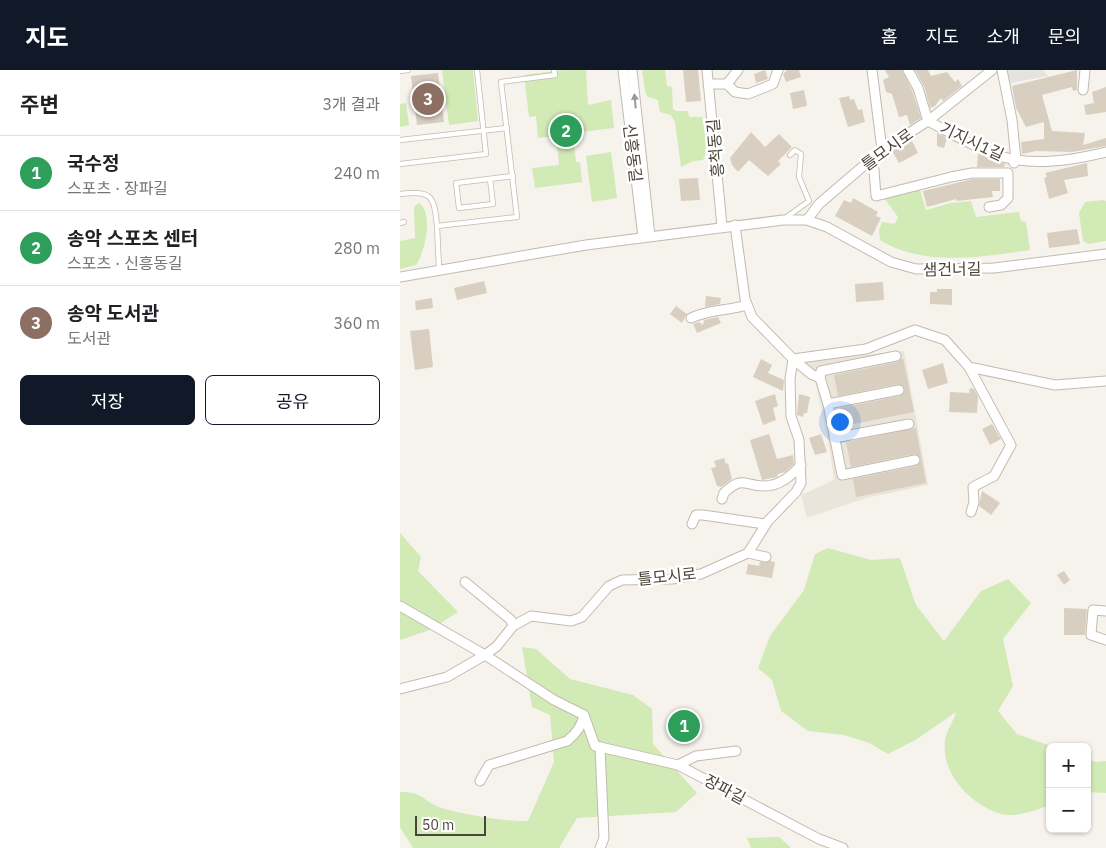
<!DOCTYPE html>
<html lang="ko">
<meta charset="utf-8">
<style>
body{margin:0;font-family:"IBM Plex Sans","Noto Sans KR",sans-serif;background:#f6f6f6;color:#202124}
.controls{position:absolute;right:15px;bottom:15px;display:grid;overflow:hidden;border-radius:8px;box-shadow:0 1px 4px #0004}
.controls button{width:45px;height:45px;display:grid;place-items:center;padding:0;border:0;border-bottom:1px solid #e0e0e0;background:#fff;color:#202124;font:25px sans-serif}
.scale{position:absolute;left:15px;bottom:12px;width:71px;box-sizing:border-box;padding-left:5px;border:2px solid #4b4439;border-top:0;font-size:14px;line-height:18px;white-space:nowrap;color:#4b4439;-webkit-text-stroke:4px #fff;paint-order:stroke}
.you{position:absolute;left:439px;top:351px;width:18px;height:18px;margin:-12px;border:4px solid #fff;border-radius:50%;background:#1a73e8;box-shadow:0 0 0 8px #1a73e833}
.badge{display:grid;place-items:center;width:32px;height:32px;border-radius:50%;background:#111827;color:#fff;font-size:16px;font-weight:700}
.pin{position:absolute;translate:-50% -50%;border:2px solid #fff;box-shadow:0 1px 5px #0006}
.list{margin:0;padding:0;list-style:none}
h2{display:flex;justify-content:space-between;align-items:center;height:65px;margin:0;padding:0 20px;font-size:21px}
h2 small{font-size:16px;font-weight:400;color:#757577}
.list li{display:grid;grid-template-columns:32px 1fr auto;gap:15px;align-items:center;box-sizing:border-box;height:75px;padding:0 20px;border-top:1px solid #e0e0e0}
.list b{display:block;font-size:19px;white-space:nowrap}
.list p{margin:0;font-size:16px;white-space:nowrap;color:#757577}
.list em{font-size:16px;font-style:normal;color:#757577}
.actions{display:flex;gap:10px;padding:15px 20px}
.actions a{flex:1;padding:11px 0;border:1px solid #111827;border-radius:8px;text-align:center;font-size:18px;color:#111827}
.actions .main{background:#111827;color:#fff}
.map{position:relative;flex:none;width:706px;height:778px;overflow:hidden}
header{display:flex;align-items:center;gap:30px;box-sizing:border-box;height:70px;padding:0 25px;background:#111827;color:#fff}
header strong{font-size:24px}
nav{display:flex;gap:28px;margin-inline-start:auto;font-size:18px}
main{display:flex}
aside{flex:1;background:#fff}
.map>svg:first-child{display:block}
</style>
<header>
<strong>지도</strong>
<nav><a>홈</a><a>지도</a><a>소개</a><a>문의</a></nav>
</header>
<main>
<aside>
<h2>주변<small>3개 결과</small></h2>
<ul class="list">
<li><span class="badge" style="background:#2e9e5b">1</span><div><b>국수정</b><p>스포츠 · 장파길</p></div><em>240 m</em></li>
<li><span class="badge" style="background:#2e9e5b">2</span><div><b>송악 스포츠 센터</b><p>스포츠 · 신흥동길</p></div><em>280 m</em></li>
<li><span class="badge" style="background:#8d6e63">3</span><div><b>송악 도서관</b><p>도서관</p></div><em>360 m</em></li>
</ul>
<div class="actions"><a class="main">저장</a><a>공유</a></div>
</aside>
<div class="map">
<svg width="706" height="778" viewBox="0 0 706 778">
<rect width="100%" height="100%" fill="#f6f3ec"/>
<!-- residential -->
<polygon fill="#eae5da" points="504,281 528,415 466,428 407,448 401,425 434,410 430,381 413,300 402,291"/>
<!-- green -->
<g fill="#d2eab5">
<polygon points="42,0 73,0 78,51 49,55"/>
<polygon points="163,0 186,0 188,35 211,30 214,58 173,63 176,92 180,92 182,112 135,118 132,98 159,95 156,66 138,68 136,46 129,47 124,5"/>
<path d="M242 0H265L267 16 272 17 273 39 276 41H288L289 47H302C304 58 309 80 303 90L293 91 281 97 275 52 271 45 260 42 258 30 248 27 245 22Z"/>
<polygon points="6,33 9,55 0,57 0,34"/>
<polygon points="211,82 217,128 192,132 186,86"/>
<path d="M519 117 526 140 551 133 571 131 576 147 619 142 621 151 626 152 630 180C582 187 523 197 480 170L479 160 482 152 495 154 498 147 484 128Z"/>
<polygon points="703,130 706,131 706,171 688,174 683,171 679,143 685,132"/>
<path d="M19 133C34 143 25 182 16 195L0 199V171L15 168 14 137Z"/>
<polygon points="0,463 21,487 18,501 58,542 30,560 0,570"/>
<path d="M428 478 471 490 500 488 516 535 544 571 581 521 608 509 631 533 603 569 613 616 598 641 617 664 654 677H650V735C636 740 616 748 601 744 571 735 541 704 545 671 546 661 554 651 556 642L517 669 488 684 469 673 444 665 408 661 381 641 372 610 358 598 370 566 404 520 415 484Z"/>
<path d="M122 577 136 579 170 609 233 625 252 639 253 674 297 723 276 742 177 748 159 778H13L0 757V722C24 722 20 729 39 737 59 744 107 752 128 751L154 692 150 645 132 637Z"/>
<polygon points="687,689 696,692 706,691 706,723 687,722"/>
<polygon points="379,767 391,778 351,778 347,768"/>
</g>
<!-- parking -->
<polygon fill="#e5e3e0" points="604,0 643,0 648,6 611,13"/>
<!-- building -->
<g fill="#d8cfc1">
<polygon points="283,0 298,0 301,31 286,32"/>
<polygon points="365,0 368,9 356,13 354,4"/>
<polygon points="387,0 399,0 401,7 386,12 383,4"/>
<polygon points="485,0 502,0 512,20 521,48 510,55 507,45 499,47 492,24 486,22 483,10 489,7"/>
<polygon points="515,0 528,0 531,6 547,2 555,12 558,9 562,16 543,31 541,28 535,36 530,38 524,16"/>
<polygon points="677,0 677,20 673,21 672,17 642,25 652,61 685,63 683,75 706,68 706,76 672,82 636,81 622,84 621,72 644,69 644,52 626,57 616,38 612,16"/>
<polygon points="38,3 44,52 17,55 11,6"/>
<polygon points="706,17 706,42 686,45 684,35 694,33 692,22"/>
<polygon points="404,20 407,36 393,39 390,23"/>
<polygon points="449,26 450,30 454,29 458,40 462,39 465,52 448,57 439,28"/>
<polygon points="351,62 365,77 379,64 392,77 378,91 381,94 368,106 349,90 338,102 332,95 330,88"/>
<polygon points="537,63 547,68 544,78 537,76"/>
<polygon points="511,69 518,83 499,93 492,81"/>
<polygon points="578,84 605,94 604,97 577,97"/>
<polygon points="687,93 688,106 664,110 668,123 649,129 644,108 647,107 645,103"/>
<polygon points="298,108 300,130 281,131 279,109"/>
<polygon points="573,109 600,109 600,121 592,121 593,127 557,131 556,129 527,137 523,121"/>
<polygon points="453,128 478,142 476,146 481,148 472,166 435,146 444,130 451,133"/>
<polygon points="677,159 680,174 649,178 647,163"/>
<polygon points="84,211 87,223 57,230 54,218"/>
<polygon points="483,212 484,230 456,232 455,214"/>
<polygon points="537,219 552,219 552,235 530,234 530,222 537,222"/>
<polygon points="306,226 321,228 320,234 305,237"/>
<polygon points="32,228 33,238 16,240 15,231"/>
<polygon points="276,236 287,244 282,253 270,244"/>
<polygon points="318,247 321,253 297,263 293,254 299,252 303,255 304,250"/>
<polygon points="29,259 33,297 15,300 10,261"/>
<polygon points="503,288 514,342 444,356 440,338 500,326 505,319 503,316 498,314 438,326 434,305 497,292"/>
<polygon points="361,289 372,295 368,303 384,310 383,321 353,307"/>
<polygon points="543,293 548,313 528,319 522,300"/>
<polygon points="570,318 574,319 578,326 577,343 549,342 550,322 569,323"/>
<polygon points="375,324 378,336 373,338 376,350 363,355 355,331"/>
<polygon points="399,324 410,327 407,343 404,343 403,347 397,345"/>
<polygon points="592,354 601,369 590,375 582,359"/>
<polygon points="516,358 526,413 456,427 453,409 516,396 521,389 519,386 514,384 451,397 446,372"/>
<polygon points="369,364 377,389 393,385 394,394 385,402 378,404 377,407 362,410 350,370"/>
<polygon points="421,364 427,382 415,385 409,368"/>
<polygon points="324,388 326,394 328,393 332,409 321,417 317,416 311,398 316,397 314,391"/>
<polygon points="582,421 600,433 591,445 579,436"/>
<polygon points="370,491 375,492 372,508 346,504 348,494 359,496 360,492"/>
<polygon points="664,501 670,510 664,515 657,505"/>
<polygon points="664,538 687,539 685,565 664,565"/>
</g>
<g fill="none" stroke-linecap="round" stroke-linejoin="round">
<defs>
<g id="lane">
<polyline points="0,1 8,0"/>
<polyline points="0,70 107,58"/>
<polyline points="0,94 86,84 77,0"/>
<polyline points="90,109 93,134 59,138 56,113 113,106"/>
<path d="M0 124C31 121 34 124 37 156"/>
<polyline points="384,149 409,131 399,107 401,84 395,80 390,85"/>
<polyline points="0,153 4,152"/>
<polyline points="39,199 37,156 117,147 101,12 155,5 154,0"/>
</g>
<g id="street">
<polyline points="223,0 243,167"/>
<polyline points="232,0 250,166"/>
<polyline points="307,0 322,156"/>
<polyline points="472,0 482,80"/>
<path d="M508 0 518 18 528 51C549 62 571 75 593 84 630 97 669 91 706 82"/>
<polyline points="602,0 612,50 616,90 614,93"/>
<polyline points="309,14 327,14 335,22 348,24 373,14 378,0"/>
<polyline points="327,14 338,0"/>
<polyline points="683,20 685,0"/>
<polyline points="473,88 476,126 551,107 572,103 608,103 608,128 601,135 589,137"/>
<polyline points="407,150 419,134 482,80 528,51 592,0"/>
<polyline points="335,155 345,229 352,247 393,289 411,304 420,308 421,301 496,286"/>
<polyline points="0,207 186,175 383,150 407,150 427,157 491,192 516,199 594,198 706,184"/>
<path d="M291 248C309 239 328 241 347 235"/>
<polyline points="569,297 611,375 594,406 573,417 574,432 571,442"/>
<polyline points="420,308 428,334 442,405 515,390"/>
<polyline points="428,334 499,320"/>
<polyline points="434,368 509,354"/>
<path d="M322 429 324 423C343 405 344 416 364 416 380 416 391 406 401 395"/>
<polyline points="292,454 296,445 303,445 365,454"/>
<polyline points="348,483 366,487"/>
<polyline points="65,512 111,550 113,556"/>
<polyline points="0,536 85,585 154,630 184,645 195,676 200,677 204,768 200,778"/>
<polyline points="706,541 693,540 691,565 706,570"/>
<polyline points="0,619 47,607 85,585 97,576 113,556 131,546 171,551 182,547 209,516 222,510 272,509 301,504 348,483 368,451 396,422 401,413 399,370 391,346 390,309 393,289 466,279 515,260 545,270 569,297 655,315 706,311"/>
<polyline points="200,677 278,695 419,769 443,778"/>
<polyline points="278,695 296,686 336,681"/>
<path d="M80 711 89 695 167 671C176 664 182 656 184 645"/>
</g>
</defs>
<!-- lane casing -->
<use href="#lane" stroke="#c2bbae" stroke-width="6"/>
<!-- street casing -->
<use href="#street" stroke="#c2bbae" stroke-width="11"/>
<!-- lane -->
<use href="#lane" stroke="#fff" stroke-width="4.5"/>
<!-- street -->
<use href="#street" stroke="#fff" stroke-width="9"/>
</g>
<!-- one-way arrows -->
<defs><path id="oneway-solid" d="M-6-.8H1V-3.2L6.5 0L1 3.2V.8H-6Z" transform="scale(1.25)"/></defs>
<use fill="#9c9892" href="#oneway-solid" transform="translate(235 31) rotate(-96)"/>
<g text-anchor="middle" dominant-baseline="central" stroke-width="5" stroke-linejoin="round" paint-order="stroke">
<!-- street labels -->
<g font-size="16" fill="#4b4439" stroke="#fff">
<text transform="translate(572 71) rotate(25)">기지시1길</text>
<text transform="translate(315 78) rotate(-95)">흥척동길</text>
<text transform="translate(487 79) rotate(-36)">틀모시로</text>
<text transform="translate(233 83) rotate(83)">신흥동길</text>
<text transform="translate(552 199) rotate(-1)">샘건너길</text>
<text transform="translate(267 506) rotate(-6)">틀모시로</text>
<text transform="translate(325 719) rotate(28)">장파길</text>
</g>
</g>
</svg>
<div class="controls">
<button>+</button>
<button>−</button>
</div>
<div class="scale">50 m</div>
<div class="you"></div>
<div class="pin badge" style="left:284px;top:656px;background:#2e9e5b">1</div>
<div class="pin badge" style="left:166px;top:61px;background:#2e9e5b">2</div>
<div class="pin badge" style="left:28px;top:29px;background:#8d6e63">3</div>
</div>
</main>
